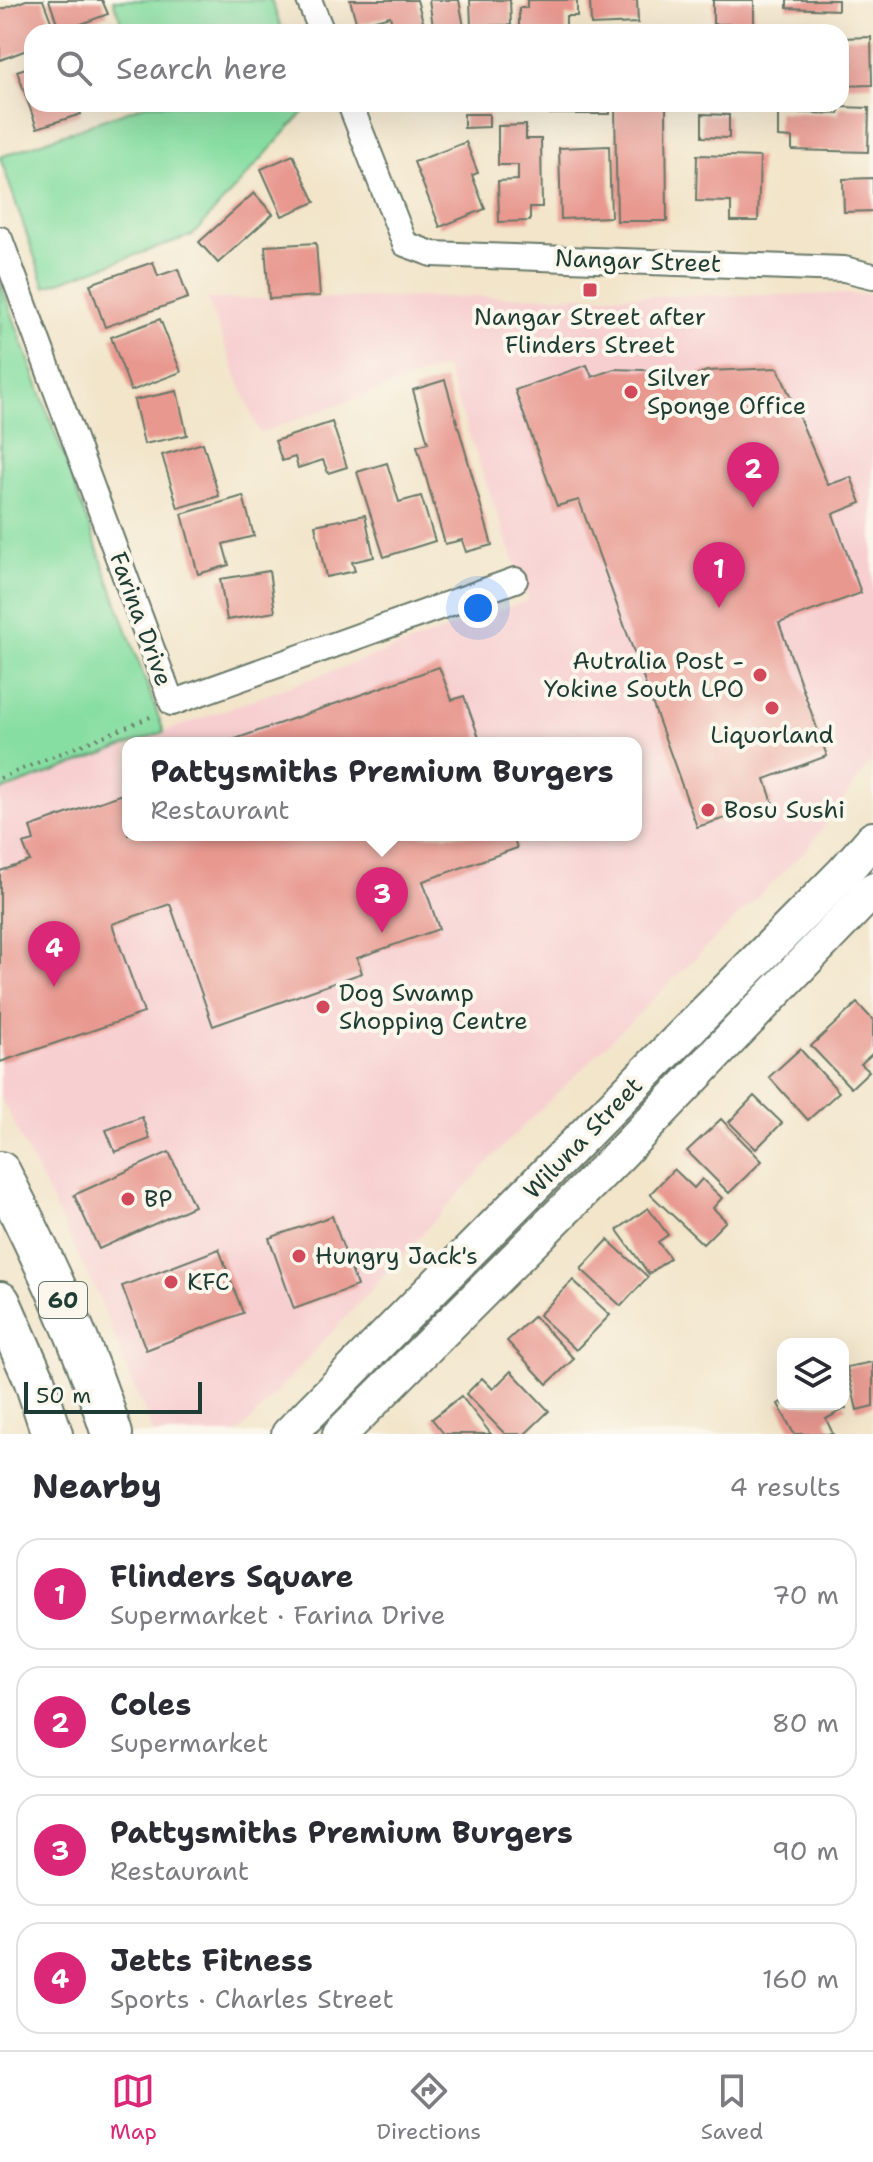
<!DOCTYPE html>
<meta charset="utf-8">
<style>
body{margin:0;font-family:"Shantell Sans",sans-serif;background:#f7f7f7;color:#2b2b33}
.controls{position:absolute;right:24px;bottom:24px;display:grid;overflow:hidden;border-radius:16px;box-shadow:0 8px 32px #0002}
.controls button{width:72px;height:72px;display:grid;place-items:center;padding:0;border:0;border-bottom:2px solid #e1e1e2;background:#fff;color:#2b2b33;font:40px sans-serif}
.scale{position:absolute;left:24px;bottom:20px;width:178px;box-sizing:border-box;padding-left:8px;border:4px solid #1f3d34;border-top:0;font-size:22px;line-height:28px;white-space:nowrap;color:#1f3d34;-webkit-text-stroke:6px #fbf7ec;paint-order:stroke}
.you{position:absolute;left:478px;top:608px;width:28px;height:28px;margin:-20px;border:6px solid #fff;border-radius:50%;background:#1a73e8;box-shadow:0 0 0 12px #1a73e833}
.badge{display:grid;place-items:center;width:52px;height:52px;border-radius:50%;background:#db2777;color:#fff;font-size:26px;font-weight:700}
.pin{position:absolute;translate:-50% -66px;filter:drop-shadow(0 2px 4px #0008)}
.pin::after{content:'';position:absolute;top:42px;width:28px;height:24px;background:inherit;clip-path:polygon(0 0,100% 0,50% 100%)}
.popup{position:absolute;left:122px;top:737px;width:520px;height:104px;box-sizing:border-box;display:grid;place-content:center;border-radius:16px;background:#fff;filter:drop-shadow(0 2px 6px #0005);font-size:26px;white-space:nowrap;color:#7c7c81}
.popup b{font-size:30px;color:#2b2b33}
.popup::after{content:'';position:absolute;left:50%;top:100%;margin-left:-16px;border:16px solid transparent;border-top-color:#fff}
.list{margin:0;padding:0;list-style:none}
h2{display:flex;justify-content:space-between;align-items:center;height:104px;margin:0;padding:0 32px;font-size:34px}
h2 small{font-size:26px;font-weight:400;color:#7c7c81}
.list li{display:grid;grid-template-columns:52px 1fr auto;gap:24px;align-items:center;box-sizing:border-box;height:112px;margin:0 16px 16px;padding:0 16px;border:2px solid #e1e1e2;border-radius:24px}
.list b{display:block;font-size:30px;white-space:nowrap}
.list p{margin:0;font-size:26px;white-space:nowrap;color:#7c7c81}
.list em{font-size:26px;font-style:normal;color:#7c7c81}
.icon{flex:none;width:44px;height:44px;fill:none;stroke:currentColor;stroke-width:2;stroke-linecap:round;stroke-linejoin:round}
.map{position:relative;flex:none;width:873px;height:1434px;overflow:hidden}
.search{position:absolute;background:#fff;box-shadow:0 8px 32px #0002;left:24px;right:24px;top:24px;height:88px;display:flex;align-items:center;gap:20px;box-sizing:border-box;padding:0 28px;border-radius:24px;color:#7c7c81;font-size:30px}
.sheet{height:616px;background:#fff}
nav{display:flex;justify-content:space-around;align-items:center;box-sizing:border-box;height:112px;border-top:2px solid #e1e1e2;background:#fff;font-size:22px;color:#7c7c81}
nav a{display:grid;justify-items:center;gap:4px}
nav .on{color:#db2777}
.map>svg:first-child{display:block}
</style>
<div class="map">
<svg width="873" height="1434" viewBox="0 0 873 1434">
<rect width="100%" height="100%" fill="#fbf7ec"/>
<filter id="ink" filterUnits="userSpaceOnUse"><feTurbulence type="fractalNoise" baseFrequency=".0125" numOctaves="2"/><feDisplacementMap in="SourceGraphic" scale="16" xChannelSelector="R" yChannelSelector="G"/><feConvolveMatrix kernelMatrix="1 2 1 2 8 2 1 2 1" color-interpolation-filters="sRGB"/></filter>
<filter id="wash" filterUnits="userSpaceOnUse"><feTurbulence type="fractalNoise" baseFrequency=".006" numOctaves="4" result="noise"/><feDisplacementMap in="SourceGraphic" scale="32" xChannelSelector="R" yChannelSelector="G"/><feGaussianBlur stdDeviation="1.8" result="paint"/><feColorMatrix in="noise" values="0 0 0 0 0 0 0 0 0 0 0 0 0 0 0 0 0 1.4 0 .05"/><feComposite in="paint" operator="in"/></filter>
<g filter="url(#wash)">
<rect width="100%" height="100%" fill="#f2e5ca"/>
<!-- built -->
<polygon fill="#f7cfd0" points="873,294 873,759 808,848 504,1145 238,1434 153,1434 97,1293 0,1096 0,791 128,745 128,835 636,835 636,743 133,743 528,600 445,367 259,433 207,299"/>
<!-- green -->
<g fill="#87dea2" stroke="#538e6b" stroke-width="2">
<polygon points="113,0 271,0 283,32 125,32"/>
<polygon points="147,104 309,106 193,235 45,287 0,157"/>
<polygon points="0,281 164,732 0,791"/>
</g>
<g id="blocks">
<!-- building -->
<g fill="#e8988f">
<polygon points="26,0 43,0 55,32 32,32 32,48 0,60 0,10"/>
<polygon points="49,0 102,0 108,14 60,32"/>
<polygon points="350,0 417,0 426,32 394,32 390,16 357,25"/>
<polygon points="429,0 459,0 465,32 434,32"/>
<polygon points="470,0 510,0 511,25 471,26"/>
<polygon points="527,0 577,0 577,16 566,16 566,32 519,32 519,8 527,8"/>
<polygon points="590,0 637,0 638,23 591,25"/>
<rect x="713" y="0" width="41" height="24"/>
<polygon points="787,0 838,0 838,10 787,8"/>
<polygon points="871,37 872,85 841,86 841,38"/>
<polygon points="32,66 32,104 77,104 81,114 37,128 17,71"/>
<rect x="550" y="104" width="60" height="10"/>
<polygon points="633,104 666,104 667,221 617,221 615,107 633,107"/>
<polygon points="839,107 869,108 868,152 792,150 792,138 778,137 778,112 839,114"/>
<polygon points="464,114 489,114 489,127 464,128"/>
<polygon points="702,114 729,115 729,138 702,137"/>
<polygon points="526,125 526,139 541,139 542,207 530,207 530,221 499,222 498,181 518,180 518,165 498,165 498,126"/>
<polygon points="466,142 478,173 472,175 485,209 440,227 414,162"/>
<polygon points="609,146 611,217 561,219 559,148"/>
<polygon points="293,155 315,202 282,216 261,169"/>
<polygon points="697,155 760,157 758,221 731,221 731,202 696,201"/>
<polygon points="873,178 873,211 844,212 843,179"/>
<polygon points="254,193 273,214 218,263 199,242"/>
<polygon points="316,243 320,296 269,299 265,246"/>
<polygon points="153,262 158,276 178,269 188,298 105,327 90,284"/>
<polygon points="160,319 181,372 131,391 111,337"/>
<polygon points="587,365 592,377 614,369 670,371 676,382 707,371 778,368 828,485 851,477 861,503 833,514 861,593 779,623 827,756 765,779 773,803 697,827 579,500 557,506 515,390"/>
<polygon points="445,380 492,545 466,552 462,540 445,544 417,446 428,443 413,390"/>
<polygon points="177,391 187,435 144,444 134,400"/>
<polygon points="332,422 347,467 328,473 323,460 298,468 295,457 282,461 275,441"/>
<polygon points="203,443 219,496 178,508 162,455"/>
<polygon points="387,463 399,502 421,496 435,541 384,557 357,472"/>
<polygon points="243,496 254,536 223,544 229,565 198,574 182,514"/>
<polygon points="365,515 374,557 352,562 355,571 326,577 315,525"/>
<polygon points="269,571 275,612 227,620 220,579"/>
<polygon points="439,667 452,700 464,696 481,743 224,743"/>
<polygon points="128,792 128,835 513,835 517,848 423,881 439,929 357,958 362,973 213,1026 170,904 112,924 144,1013 0,1062 0,871 30,861 23,844 34,841 30,827"/>
<polygon points="857,1003 873,1020 873,1053 861,1064 869,1071 851,1088 811,1046"/>
<polygon points="800,1049 839,1092 808,1120 769,1077"/>
<polygon points="754,1096 782,1123 756,1149 729,1122"/>
<polygon points="142,1117 150,1139 115,1152 106,1130"/>
<polygon points="721,1119 762,1161 729,1193 687,1151"/>
<polygon points="169,1152 194,1206 99,1249 74,1195"/>
<polygon points="674,1169 694,1188 702,1179 722,1198 713,1208 726,1221 703,1244 650,1194"/>
<polygon points="648,1208 668,1235 658,1242 670,1258 649,1274 617,1230"/>
<polygon points="332,1216 357,1286 294,1309 269,1238"/>
<polygon points="608,1240 648,1277 621,1306 581,1269"/>
<polygon points="219,1249 243,1313 146,1350 122,1286"/>
<polygon points="573,1280 610,1315 576,1350 539,1315"/>
<polygon points="534,1316 574,1359 547,1384 507,1341"/>
<polygon points="873,1362 873,1406 857,1410 847,1367"/>
<polygon points="511,1371 549,1411 525,1434 505,1434 466,1394 482,1378 493,1389"/>
<polygon points="461,1396 491,1434 444,1434 432,1419"/>
<polygon points="783,1401 783,1404 844,1404 846,1408 826,1419 833,1434 794,1434 778,1404"/>
</g>
</g>
</g>
<g filter="url(#ink)">
<use href="#blocks" fill-opacity="0" stroke="#697868" stroke-width="2"/>
<g fill="none" stroke-linecap="round" stroke-linejoin="round">
<defs>
<g id="minor">
<polyline points="309,0 322,32"/>
<polyline points="350,104 405,244 432,254 844,269 873,276"/>
<polyline points="0,239 172,703 515,580"/>
</g>
<g id="secondary">
<polyline points="289,1434 844,872 873,839"/>
<polyline points="340,1434 620,1154 873,890"/>
</g>
<g id="trunk">
<path d="M0 1172C43 1258 83 1342 112 1434"/>
<polyline points="0,1302 34,1379 52,1434"/>
</g>
</defs>
<!-- minor casing -->
<use href="#minor" stroke="#697868" stroke-width="28"/>
<!-- secondary casing -->
<use href="#secondary" stroke="#697868" stroke-width="38"/>
<!-- trunk casing -->
<use href="#trunk" stroke="#697868" stroke-width="44"/>
<!-- path -->
<polyline stroke="#697868" stroke-width="4" stroke-dasharray="2 6" stroke-linecap="butt" points="0,778 153,716"/>
<!-- minor -->
<use href="#minor" stroke="#fff" stroke-width="24"/>
<!-- secondary -->
<use href="#secondary" stroke="#fff" stroke-width="34"/>
<!-- trunk -->
<use href="#trunk" stroke="#fff" stroke-width="40"/>
</g>
</g>
<!-- markers -->
<g fill="#d1495b" stroke="#fbf7ec" stroke-width="3">
<rect x="582" y="282" width="16" height="16" rx="4"/>
<circle cx="631" cy="392" r="8"/>
<circle cx="760" cy="675" r="8"/>
<circle cx="772" cy="708" r="8"/>
<circle cx="708" cy="810" r="8"/>
<circle cx="323" cy="1007" r="8"/>
<circle cx="128" cy="1199" r="8"/>
<circle cx="299" cy="1256" r="8"/>
<circle cx="171" cy="1282" r="8"/>
</g>
<g text-anchor="middle" dominant-baseline="central" stroke-width="8" stroke-linejoin="round" paint-order="stroke">
<!-- shield labels -->
<rect fill="#fbf7ec" stroke="#61756b" stroke-width="2" x="39" y="1282" width="48" height="36" rx="6"/>
<g font-size="22" font-weight="bold" fill="#1f3d34">
<text x="63" y="1300">60</text>
</g>
<!-- street labels -->
<g font-size="24" fill="#1f3d34" stroke="#fbf7ec">
<text transform="translate(638 261) rotate(2)">Nangar Street</text>
<text transform="translate(141 619) rotate(70)">Farina Drive</text>
<text transform="translate(583 1138) rotate(-46)">Wiluna Street</text>
</g>
<!-- poi labels -->
<g font-size="24" fill="#1f3d34" stroke="#fbf7ec" text-anchor="start">
<text x="590" y="317" text-anchor="middle">Nangar Street after<tspan x="590" dy="28">Flinders Street</tspan></text>
<text x="647" y="378">Silver<tspan x="647" dy="28">Sponge Office</tspan></text>
<text x="744" y="661" text-anchor="end">Autralia Post -<tspan x="744" dy="28">Yokine South LPO</tspan></text>
<text x="772" y="735" text-anchor="middle">Liquorland</text>
<text x="724" y="810">Bosu Sushi</text>
<text x="339" y="993">Dog Swamp<tspan x="339" dy="28">Shopping Centre</tspan></text>
<text x="144" y="1199">BP</text>
<text x="315" y="1256">Hungry Jack's</text>
<text x="187" y="1282">KFC</text>
</g>
</g>
</svg>
<div class="controls">
<button><svg class="icon" aria-label="layers" viewBox="0 0 24 24"><path d="M12 4l9 5-9 5-9-5zM3 14l9 5 9-5"/></svg></button>
</div>
<div class="scale">50 m</div>
<div class="you"></div>
<div class="pin badge" style="left:719px;top:608px">1</div>
<div class="pin badge" style="left:753px;top:508px">2</div>
<div class="pin badge" style="left:382px;top:933px">3</div>
<div class="popup"><b>Pattysmiths Premium Burgers</b>Restaurant</div>
<div class="pin badge" style="left:54px;top:987px">4</div>
<div class="search"><svg class="icon" aria-label="search" viewBox="0 0 24 24"><circle cx="10" cy="10" r="6"/><path d="M15 15l6 6"/></svg>Search here</div>
</div>
<section class="sheet">
<h2>Nearby<small>4 results</small></h2>
<ul class="list">
<li><span class="badge">1</span><div><b>Flinders Square</b><p>Supermarket · Farina Drive</p></div><em>70 m</em></li>
<li><span class="badge">2</span><div><b>Coles</b><p>Supermarket</p></div><em>80 m</em></li>
<li><span class="badge">3</span><div><b>Pattysmiths Premium Burgers</b><p>Restaurant</p></div><em>90 m</em></li>
<li><span class="badge">4</span><div><b>Jetts Fitness</b><p>Sports · Charles Street</p></div><em>160 m</em></li>
</ul>
</section>
<nav>
<a class="on"><svg class="icon" aria-label="map" viewBox="0 0 24 24"><path d="M3 6l6-2 6 2 6-2v14l-6 2-6-2-6 2zM9 4v14M15 6v14"/></svg>Map</a>
<a><svg class="icon" aria-label="directions" viewBox="0 0 24 24"><path d="M12 3l9 9-9 9-9-9zM9 14v-3h6M13 9l2 2-2 2"/></svg>Directions</a>
<a><svg class="icon" aria-label="saved" viewBox="0 0 24 24"><path d="M7 4h10v16l-5-4-5 4z"/></svg>Saved</a>
</nav>
